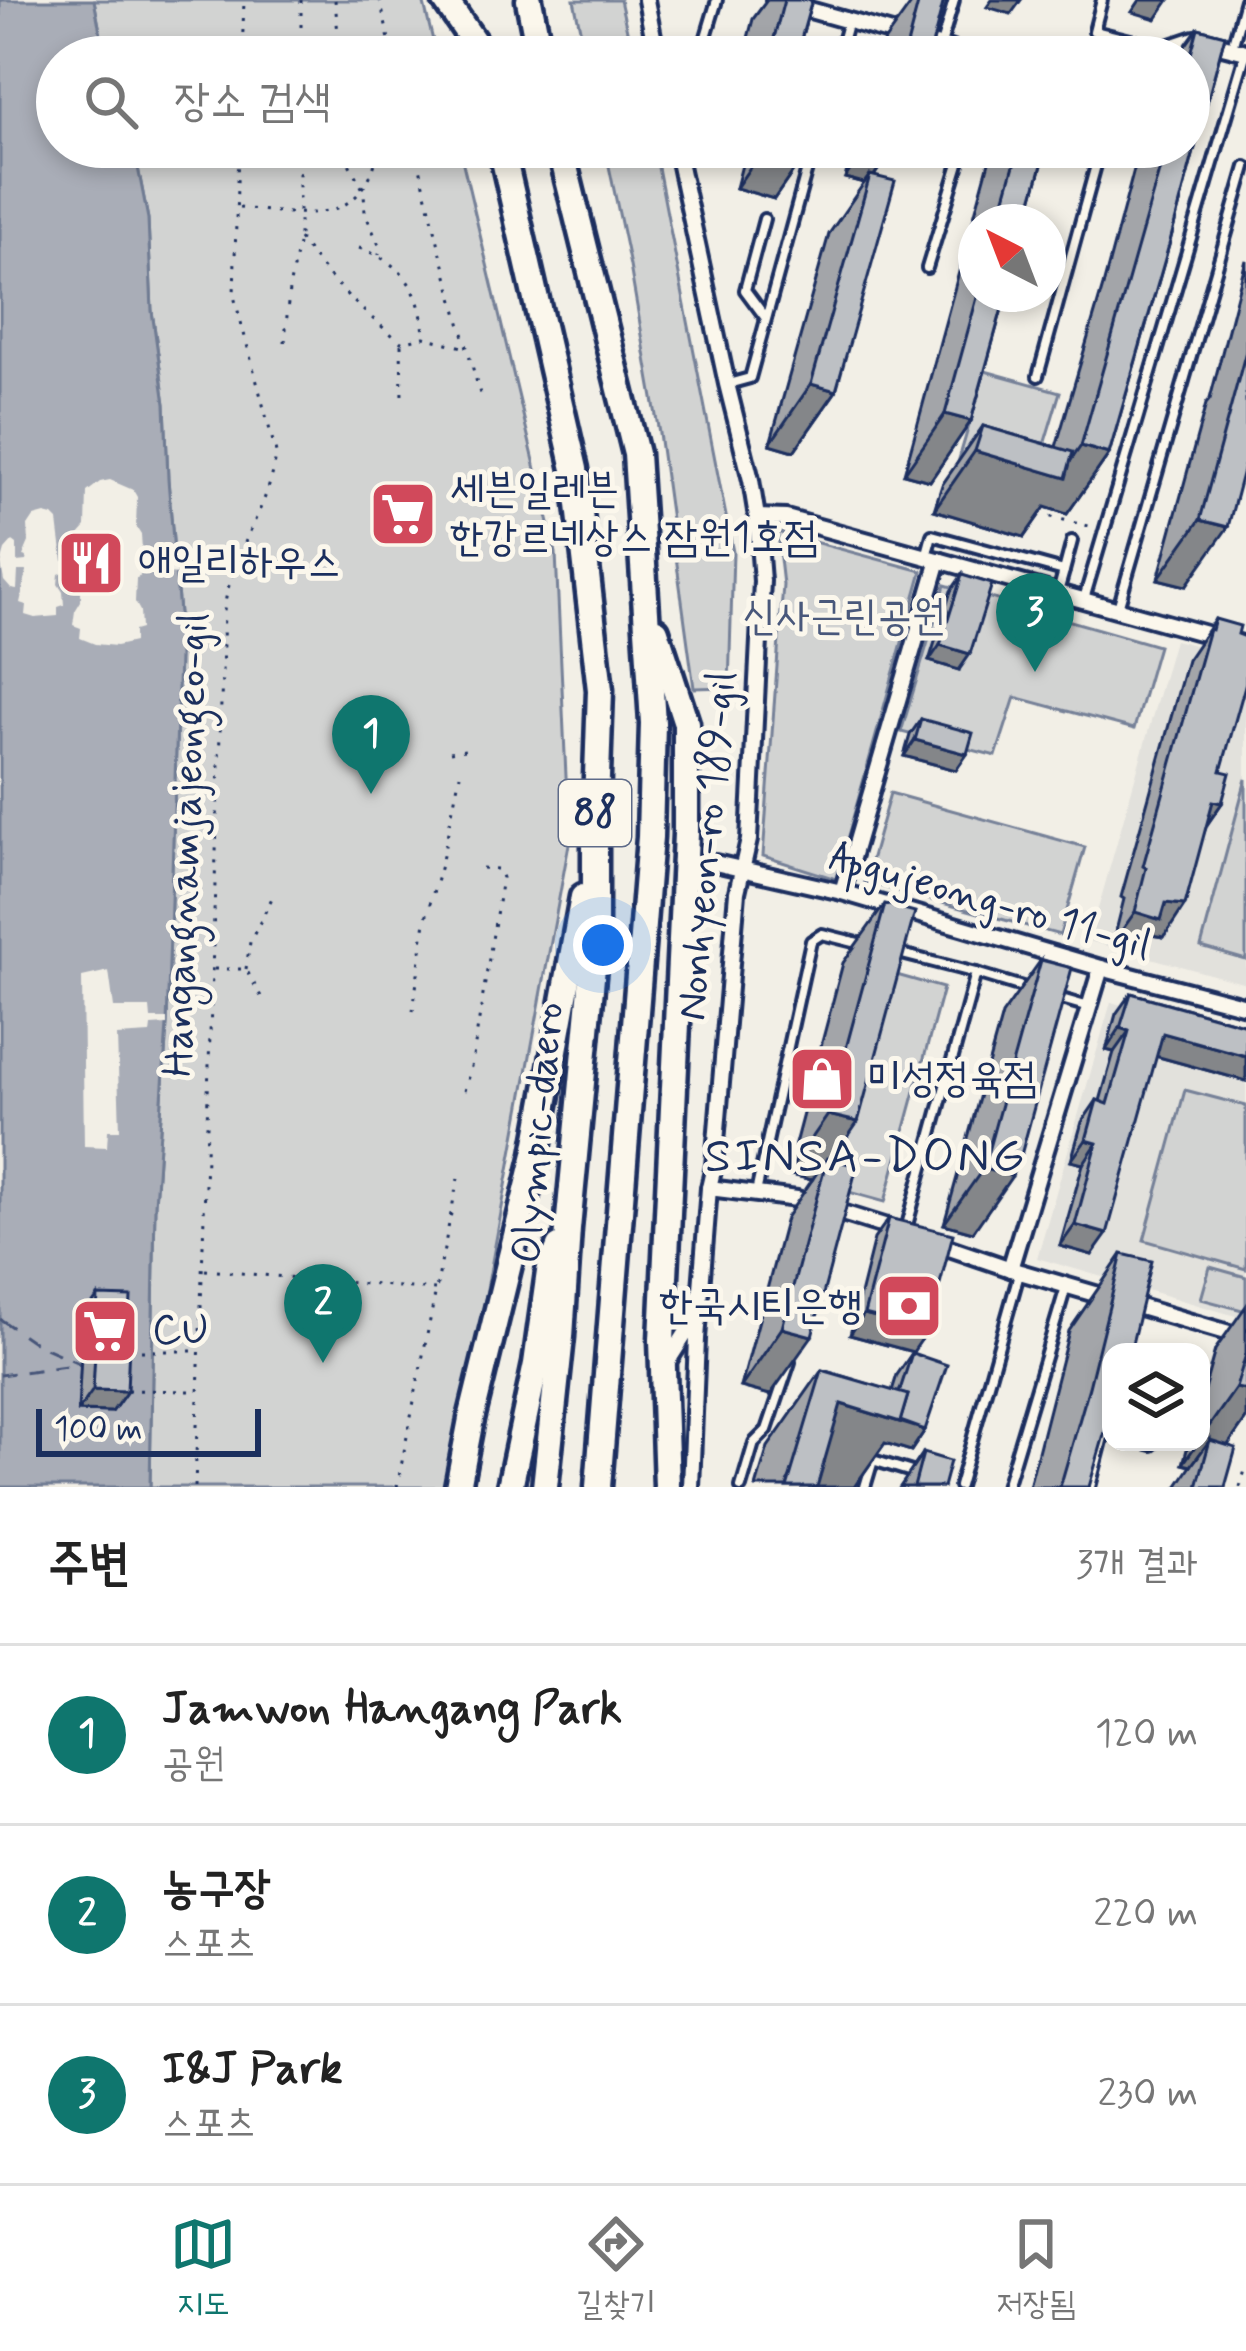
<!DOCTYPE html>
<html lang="ko">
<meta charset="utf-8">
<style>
body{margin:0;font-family:Mynerve,"Poor Story",sans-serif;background:#f6f6f6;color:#222}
.controls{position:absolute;right:36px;bottom:36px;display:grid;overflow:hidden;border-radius:24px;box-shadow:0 6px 18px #0003}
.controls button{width:108px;height:108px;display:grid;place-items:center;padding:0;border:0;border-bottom:3px solid #e0e0e0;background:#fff;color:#222;font:60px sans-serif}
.compass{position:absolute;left:958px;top:204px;width:108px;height:108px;border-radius:50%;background:#fff;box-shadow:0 6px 18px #0003;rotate:318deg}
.scale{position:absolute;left:36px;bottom:30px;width:225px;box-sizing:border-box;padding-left:12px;border:6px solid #1b2f5e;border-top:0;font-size:33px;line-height:42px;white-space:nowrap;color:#1b2f5e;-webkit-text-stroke:9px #fbf7ec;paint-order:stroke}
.you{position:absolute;left:603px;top:945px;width:42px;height:42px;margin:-30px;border:9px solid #fff;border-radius:50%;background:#1a73e8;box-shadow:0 0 0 18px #1a73e833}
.badge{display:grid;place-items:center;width:78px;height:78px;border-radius:50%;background:#0f766e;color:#fff;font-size:39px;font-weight:700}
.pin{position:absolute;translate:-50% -99px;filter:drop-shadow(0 3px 6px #0008)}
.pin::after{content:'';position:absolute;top:63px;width:42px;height:36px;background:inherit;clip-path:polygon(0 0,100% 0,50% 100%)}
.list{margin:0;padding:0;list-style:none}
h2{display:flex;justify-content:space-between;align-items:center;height:156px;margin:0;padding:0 48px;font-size:51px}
h2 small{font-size:39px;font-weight:400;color:#767676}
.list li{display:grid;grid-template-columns:78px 1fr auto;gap:36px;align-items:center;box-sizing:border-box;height:180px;padding:0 48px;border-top:3px solid #e0e0e0}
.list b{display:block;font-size:45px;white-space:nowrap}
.list p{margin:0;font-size:39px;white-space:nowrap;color:#767676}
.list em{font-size:39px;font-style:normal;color:#767676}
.icon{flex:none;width:66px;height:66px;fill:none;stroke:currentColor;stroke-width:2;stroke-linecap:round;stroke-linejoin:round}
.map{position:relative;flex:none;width:1246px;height:1487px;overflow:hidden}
.search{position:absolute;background:#fff;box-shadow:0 6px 18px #0003;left:36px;right:36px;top:36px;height:132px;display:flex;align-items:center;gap:30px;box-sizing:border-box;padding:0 42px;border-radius:66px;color:#767676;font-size:45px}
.sheet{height:696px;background:#fff}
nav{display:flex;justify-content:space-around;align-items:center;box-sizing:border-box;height:168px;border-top:3px solid #e0e0e0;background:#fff;font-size:33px;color:#767676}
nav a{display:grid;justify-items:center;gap:6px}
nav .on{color:#0f766e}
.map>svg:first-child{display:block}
</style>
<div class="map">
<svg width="1246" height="1487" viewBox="0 0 1246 1487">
<rect width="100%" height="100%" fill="#f2efe6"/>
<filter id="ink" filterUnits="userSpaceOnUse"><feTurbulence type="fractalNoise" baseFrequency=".00833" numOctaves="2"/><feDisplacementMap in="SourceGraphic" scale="24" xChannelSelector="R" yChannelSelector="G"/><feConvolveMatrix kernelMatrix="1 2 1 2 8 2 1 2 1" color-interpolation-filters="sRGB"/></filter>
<g filter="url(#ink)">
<!-- built -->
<g fill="#e2e1dc">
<polygon points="1174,640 1246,658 1246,984 1089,941"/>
<polygon points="1111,1002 1246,1041 1246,1319 1037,1258"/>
</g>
<!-- green -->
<g fill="#d2d3d2" stroke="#768198" stroke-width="3">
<polygon points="94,0 423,0 437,57 105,57"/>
<polygon points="574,0 620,0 633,57 586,57"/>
<polygon points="134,147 459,147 556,553 569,844 475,1354 456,1487 150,1487 155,1204 167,1025 180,626 168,479 165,404 152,311 148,219"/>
<polygon points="605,147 654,147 733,552 729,687 694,688 659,433 630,266"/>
<polygon points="985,371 1060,392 1028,498 954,476"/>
<polygon points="777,532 922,571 836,879 763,856 783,585"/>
<polygon points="945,585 1158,646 1134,729 1015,697 996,756 901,732"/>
<polygon points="1246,779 1246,960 1201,947"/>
<polygon points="890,793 1085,847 1060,935 865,882"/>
<polygon points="886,972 943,988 885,1202 827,1186"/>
<polygon points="1185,1090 1246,1106 1246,1269 1144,1240"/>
<polygon points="1210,1267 1246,1277 1246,1311 1201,1299"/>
</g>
<!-- water -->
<polygon fill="#a9adb7" stroke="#707b93" stroke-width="3" points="0,0 94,0 105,57 57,57 57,147 134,147 148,219 152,311 165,404 168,479 180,626 167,1025 155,1204 150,1487 0,1487"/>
<!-- pier -->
<g fill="#f2efe6">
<polygon points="110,480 133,490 137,497 136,527 141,535 142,549 138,551 146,559 169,559 176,556 177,575 145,571 136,579 135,602 140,611 141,629 134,631 134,642 116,646 95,644 80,638 81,628 73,625 75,611 81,601 81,575 66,571 59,574 58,584 63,592 64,605 58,607 58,616 35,618 25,615 26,605 20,603 27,571 18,571 17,590 11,589 4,581 1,564 5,550 13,541 17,544 17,562 26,561 27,557 23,556 29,542 28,526 34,517 45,514 53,516 58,521 63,561 82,560 83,548 77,548 78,536 86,527 87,492 100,482"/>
<polygon points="109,971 114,1008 150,1008 151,1019 167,1019 167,1025 151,1026 150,1034 117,1036 120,1130 108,1130 107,1147 84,1146 82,977"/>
</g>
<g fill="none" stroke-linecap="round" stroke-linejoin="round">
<!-- ferry -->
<polyline stroke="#465579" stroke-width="3" stroke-dasharray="15 12" stroke-linecap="butt" points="0,1319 36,1344 81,1364 0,1375"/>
<defs>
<g id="service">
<polyline points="1102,0 1094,31 1159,47"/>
<polyline points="941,45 954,0"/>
<polyline points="1232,47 1245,0"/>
<polyline points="700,57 717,0"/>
<polyline points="838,57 848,20"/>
<polyline points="764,219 745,290 765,317"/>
<polyline points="927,268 964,147"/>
<polyline points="1038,376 1101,147"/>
<polyline points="728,384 750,378 813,147"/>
<polyline points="926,557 932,535 1064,571 1058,592"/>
<polyline points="1064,571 1072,541"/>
<polyline points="1084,599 1246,52"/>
<polyline points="1118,608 1246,167"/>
<polyline points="898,953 976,973 906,1229"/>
<polyline points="976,973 1032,990"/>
<polyline points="1058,998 1089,1007"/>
<polyline points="756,1193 811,941 822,934 866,945"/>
<polyline points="1141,1442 1152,1445 1153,1442"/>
<polyline points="866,1458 915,1473"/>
<polyline points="959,1486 1019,1274"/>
<polyline points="741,1487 754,1443 767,1430 790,1362"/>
<polyline points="865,1487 873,1460"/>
<polyline points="1006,1487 1066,1287"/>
<polyline points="1090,1487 1104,1433"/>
</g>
<g id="minor">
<polyline points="646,0 657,57"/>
<polyline points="774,0 978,57"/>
<polyline points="1142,57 1195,39 1246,52"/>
<polyline points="676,147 727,384 751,480 757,517 762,581 749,840 737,892 714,1166 709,1188 697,1339 691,1487"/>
<polyline points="757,517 786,518 1246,645"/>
<polyline points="715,863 842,892 1101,968 1246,1006"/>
<polyline points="842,892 939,560"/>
<polyline points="709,1188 797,1199 897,1230"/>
<polyline points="935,1243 1020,1272 1246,1338"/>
<polyline points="1010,1269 1101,968"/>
<polyline points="665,1366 698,1314"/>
</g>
<g id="trunk">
<polyline points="445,0 478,48"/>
<polyline points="529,0 540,57"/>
<polyline points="501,147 575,469 600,690 595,834 595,946 568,1229 561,1337 545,1487"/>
<polyline points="560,147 636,454 653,723 650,837 598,1487"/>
<polyline points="656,631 686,723 686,834 662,1340 667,1487"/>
<polyline points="458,1487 471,1419 536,1154 583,897"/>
<polyline points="510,1487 536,1364 549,1272 559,1247"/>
</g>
</defs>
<!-- service casing -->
<use href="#service" stroke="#1b2f5e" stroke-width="16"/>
<!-- minor casing -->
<use href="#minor" stroke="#1b2f5e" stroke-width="22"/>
<!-- trunk casing -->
<use href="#trunk" stroke="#1b2f5e" stroke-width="33"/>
<!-- path -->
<g stroke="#1b2f5e" stroke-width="3" stroke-dasharray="3 9" stroke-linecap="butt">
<polyline points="301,0 301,57"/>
<polyline points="335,0 340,57"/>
<polyline points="380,0 393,57"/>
<polyline points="242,57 244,0"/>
<polyline points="320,147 323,151 346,158 364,191 365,213 379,245 379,255"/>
<polyline points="415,147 442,258 482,401"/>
<path d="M239 208C304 214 363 230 379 147"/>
<path d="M299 239C333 284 357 307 401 342L424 337 467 348"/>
<path d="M359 248C403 263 421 290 424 335"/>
<polyline points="285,342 289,289 299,239 299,147"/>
<polyline points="401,344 402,398"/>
<polyline points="1040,512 1043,515 1093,527"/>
<polyline points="450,752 465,750"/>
<polyline points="214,969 246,969 265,1004"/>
<polyline points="246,969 250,942 272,898"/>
<polyline points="413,1011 425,921 441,865 460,774"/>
<polyline points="464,1091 472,1063 502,878 499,869 482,868"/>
<polyline points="205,1270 435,1290"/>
<polyline points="129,1351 197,1351"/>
<polyline points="127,1390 195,1391"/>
<path d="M195 1487 224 612C229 555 272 505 276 453L234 296 238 147"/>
<polyline points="397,1487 459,1173"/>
<polyline points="1240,1487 1246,1467"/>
</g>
<!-- service -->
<use href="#service" stroke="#fbf7ec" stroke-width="8"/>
<!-- minor -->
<use href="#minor" stroke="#fbf7ec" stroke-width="14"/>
<!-- trunk -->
<use href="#trunk" stroke="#fbf7ec" stroke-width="24"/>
</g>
<!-- wall -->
<g fill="#a3a5a9" stroke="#1b2f5e" stroke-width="3">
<polygon points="767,0 812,0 796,57 743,57 753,19"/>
<polygon points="914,0 944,0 929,57 878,57 881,46"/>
<polygon points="1198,28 1225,35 1169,245 1109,454 1067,514 1045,507 1024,537 934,510 942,485 983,426 1056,447 1103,286 1140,147 1189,147 1189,57 1177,57"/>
<polygon points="719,147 810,147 774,199 736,188 744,157 718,150"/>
<polygon points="853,147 894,147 874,176 836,391 794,451 770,444 829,234 864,183 845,178"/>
<polygon points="993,147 1047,147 1026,222 976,222 976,294 1006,294 971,421 930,481 904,474"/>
<polygon points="1246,260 1246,459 1186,586 1158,579 1206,404 1210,399"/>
<polygon points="962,575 959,670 929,661 951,591"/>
<polygon points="1215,619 1238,634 1221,771 1222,803 1207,825 1164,937 1151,935 1140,951 1113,943 1124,899 1121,897 1187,660"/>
<polygon points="921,719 967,754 956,770 904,756 910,735"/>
<polygon points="885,904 832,1160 770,1395 741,1387 786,1218 812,1180 787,1174 843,963"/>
<polygon points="1041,960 1021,1155 973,1232 944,1224 1002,1015"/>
<polygon points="1131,993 1246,1025 1246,1081 1156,1056 1092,1255 1060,1246 1083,1164 1071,1161 1082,1122 1097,1100 1100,1101 1114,1052 1106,1050 1116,1014"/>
<polygon points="889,1218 913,1352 850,1335 874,1239"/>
<polygon points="1122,1254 1111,1352 1089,1487 1029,1487 1069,1331"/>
<polygon points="98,1296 127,1391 112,1412 78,1411 83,1317"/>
<polygon points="1246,1306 1246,1419 1228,1445 1225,1487 1177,1487 1191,1466 1183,1464 1189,1442 1201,1442 1201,1400 1215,1350"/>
<polygon points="912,1353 925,1430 911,1451 885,1443 854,1487 756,1487 768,1447 822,1370 892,1391 897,1375"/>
<polygon points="923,1453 943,1487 900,1487"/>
</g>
<!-- shaded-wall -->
<g fill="#848689" stroke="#1b2f5e" stroke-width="3">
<polygon points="992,0 1021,0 1011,14 987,7"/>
<polygon points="1140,0 1169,0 1156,19 1132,12"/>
<polygon points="720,147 751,147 744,157 718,150"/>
<polygon points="764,147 810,147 774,199 736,188"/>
<polygon points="866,147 894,147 868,184 870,175 864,183 845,178"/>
<polygon points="811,384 836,391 794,451 770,444"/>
<polygon points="945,414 971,421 930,481 904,474"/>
<polygon points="1081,446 1109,454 1067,514 1045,507 1024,537 934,510 975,451 1060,476"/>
<polygon points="1200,520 1228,527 1186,586 1158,579"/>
<polygon points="940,645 970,654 959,670 929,661"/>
<polygon points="915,740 967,754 956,770 904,756"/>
<polygon points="1213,801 1222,803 1200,834"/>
<polygon points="1166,903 1185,905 1164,937 1151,935 1140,951 1113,943 1135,912"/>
<polygon points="1120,1028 1129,1031 1114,1052 1106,1050"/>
<polygon points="1163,1033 1246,1056 1246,1081 1148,1054"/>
<polygon points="828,1115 858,1122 824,1172 827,1158 812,1180 787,1174"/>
<polygon points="1086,1140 1097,1143 1083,1164 1071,1161"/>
<polygon points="1018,1155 1021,1155 1007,1175 1012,1176 973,1232 944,1224 983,1169"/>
<polygon points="1075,1225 1107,1234 1092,1255 1060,1246"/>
<polygon points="864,1314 928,1330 913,1352 850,1335"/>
<polygon points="782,1328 812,1336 770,1395 741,1387"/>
<polygon points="1236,1388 1246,1390 1246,1419 1209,1472 1210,1440 1191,1466 1183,1464 1198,1442 1201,1442 1201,1438"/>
<polygon points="93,1390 127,1391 112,1412 78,1411"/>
<polygon points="841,1404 925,1430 911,1451 885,1443 854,1487 809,1487 788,1481"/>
</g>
<!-- building -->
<g fill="#bdc0c4" stroke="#1b2f5e" stroke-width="3">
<polygon points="784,0 812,0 796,57 769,57"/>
<polygon points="919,0 944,0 929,57 904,57"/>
<polygon points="1198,28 1225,35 1169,245 1109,454 1081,446 1166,147 1189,147 1189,61"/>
<polygon points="1019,147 1047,147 1026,222 998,222"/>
<polygon points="870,175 895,181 836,391 811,384"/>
<polygon points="978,294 1006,294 971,421 945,414"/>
<polygon points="1246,351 1246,459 1228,527 1200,520"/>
<polygon points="983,426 1073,452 1066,478 975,451"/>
<polygon points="962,575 992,584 970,654 940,645"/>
<polygon points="1215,619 1240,626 1238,634 1246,637 1246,682 1221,771 1230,773 1222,803 1213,801 1185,905 1166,903 1161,920 1135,912 1146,868 1143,866 1209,629 1212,630"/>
<polygon points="921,719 973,733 967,754 915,740"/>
<polygon points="885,904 915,912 858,1122 828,1115"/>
<polygon points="1041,960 1072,968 1021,1155 1018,1155 1012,1176 983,1169"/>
<polygon points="1131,993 1246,1025 1246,1056 1163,1033 1107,1234 1075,1225 1097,1143 1086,1140 1097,1100 1108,1104 1129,1031 1120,1028"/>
<polygon points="827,1158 857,1166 812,1336 782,1328"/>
<polygon points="889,1218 953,1234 928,1330 864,1314"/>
<polygon points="1122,1254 1152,1261 1130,1352 1111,1352 1111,1411 1089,1487 1060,1487 1089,1387"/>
<polygon points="98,1296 131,1297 127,1391 93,1390"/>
<polygon points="912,1353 947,1365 925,1430 900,1421 908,1395 899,1393"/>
<polygon points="1246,1354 1246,1390 1236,1388"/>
<polygon points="822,1370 908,1395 900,1422 841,1404 817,1487 787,1487"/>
<polygon points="1210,1440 1236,1448 1225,1487 1197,1487"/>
<polygon points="923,1453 950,1461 943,1487 914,1487"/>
</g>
</g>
<!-- icons -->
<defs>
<symbol id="supermarket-square" viewBox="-11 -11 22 22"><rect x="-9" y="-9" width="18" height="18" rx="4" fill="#d1495b" stroke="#fbf7ec"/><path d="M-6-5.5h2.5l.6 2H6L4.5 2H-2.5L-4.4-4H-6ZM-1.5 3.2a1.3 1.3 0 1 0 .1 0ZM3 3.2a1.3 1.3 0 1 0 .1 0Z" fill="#fff"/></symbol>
<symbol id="restaurant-square" viewBox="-11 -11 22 22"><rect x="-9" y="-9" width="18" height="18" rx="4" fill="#d1495b" stroke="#fbf7ec"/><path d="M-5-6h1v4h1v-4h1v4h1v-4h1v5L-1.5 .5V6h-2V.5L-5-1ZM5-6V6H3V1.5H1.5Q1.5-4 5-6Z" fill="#fff"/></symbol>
<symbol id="shop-square" viewBox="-11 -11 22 22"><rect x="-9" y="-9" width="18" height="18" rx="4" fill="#d1495b" stroke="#fbf7ec"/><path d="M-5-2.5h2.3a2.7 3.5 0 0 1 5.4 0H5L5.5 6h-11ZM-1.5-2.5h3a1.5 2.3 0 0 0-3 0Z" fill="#fff"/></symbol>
<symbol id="bank-square" viewBox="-11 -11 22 22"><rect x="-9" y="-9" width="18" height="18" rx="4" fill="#d1495b" stroke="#fbf7ec"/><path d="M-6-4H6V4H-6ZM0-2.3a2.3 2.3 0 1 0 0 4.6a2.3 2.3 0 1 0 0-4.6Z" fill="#fff"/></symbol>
</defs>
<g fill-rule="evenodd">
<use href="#supermarket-square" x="365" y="476" width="76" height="76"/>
<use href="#restaurant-square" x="53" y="525" width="76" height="76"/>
<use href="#shop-square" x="784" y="1041" width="76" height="76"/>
<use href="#bank-square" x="871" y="1268" width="76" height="76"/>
<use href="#supermarket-square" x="67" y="1293" width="76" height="76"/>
</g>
<g text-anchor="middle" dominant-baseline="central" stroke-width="10" stroke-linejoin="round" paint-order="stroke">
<!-- shield labels -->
<rect fill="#fbf7ec" stroke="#5e6b89" stroke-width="3" x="559" y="780" width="72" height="66" rx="9"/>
<g font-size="39" font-weight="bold" fill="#1b2f5e">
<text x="595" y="813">88</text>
</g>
<!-- poi labels -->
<g font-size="42" fill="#1b2f5e" stroke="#fbf7ec" text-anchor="start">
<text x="450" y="490">세븐일레븐<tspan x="450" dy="48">한강르네상스 잠원1호점</tspan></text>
<text x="138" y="563">애일리하우스</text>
<text x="868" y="1079">미성정육점</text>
<text x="862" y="1306" text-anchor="end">한국시티은행</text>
<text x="152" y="1331">CU</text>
</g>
<!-- park labels -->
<g font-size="42" fill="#49587b" stroke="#fbf7ec">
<text x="844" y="617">신사근린공원</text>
</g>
<!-- street labels -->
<g font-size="42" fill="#1b2f5e" stroke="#fbf7ec">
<text transform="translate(187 845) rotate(-88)">Hangangnamjajeongeo-gil</text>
<text transform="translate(708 846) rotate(-85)">Nonhyeon-ro 189-gil</text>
<text transform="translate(990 902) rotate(16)">Apgujeong-ro 11-gil</text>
<text transform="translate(539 1133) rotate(-85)">Olympic-daero</text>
</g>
<!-- quarter labels -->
<g font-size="48" letter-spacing="3" fill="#1b2f5e" stroke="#fbf7ec">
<text x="866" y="1157">SINSA-DONG</text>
</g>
</g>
</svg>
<div class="controls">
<button><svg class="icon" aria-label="layers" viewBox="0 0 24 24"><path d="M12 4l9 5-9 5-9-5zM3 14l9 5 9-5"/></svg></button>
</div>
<svg class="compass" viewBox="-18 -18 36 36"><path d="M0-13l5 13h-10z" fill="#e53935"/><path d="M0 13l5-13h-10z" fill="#767676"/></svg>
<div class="scale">100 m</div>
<div class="you"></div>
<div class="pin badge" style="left:371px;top:794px">1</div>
<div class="pin badge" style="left:323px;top:1363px">2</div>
<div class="pin badge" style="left:1035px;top:672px">3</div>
<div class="search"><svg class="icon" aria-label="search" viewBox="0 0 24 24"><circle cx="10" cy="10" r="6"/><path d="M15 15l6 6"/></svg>장소 검색</div>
</div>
<section class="sheet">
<h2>주변<small>3개 결과</small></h2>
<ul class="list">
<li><span class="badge">1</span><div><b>Jamwon Hangang Park</b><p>공원</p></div><em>120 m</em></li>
<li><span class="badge">2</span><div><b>농구장</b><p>스포츠</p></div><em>220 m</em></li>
<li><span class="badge">3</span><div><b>I&amp;J Park</b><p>스포츠</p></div><em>230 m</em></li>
</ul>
</section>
<nav>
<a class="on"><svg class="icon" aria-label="map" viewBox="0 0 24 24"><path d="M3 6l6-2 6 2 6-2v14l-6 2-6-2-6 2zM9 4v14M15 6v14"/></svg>지도</a>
<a><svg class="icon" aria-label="directions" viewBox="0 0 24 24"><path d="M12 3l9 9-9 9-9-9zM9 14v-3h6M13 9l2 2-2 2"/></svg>길찾기</a>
<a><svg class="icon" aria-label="saved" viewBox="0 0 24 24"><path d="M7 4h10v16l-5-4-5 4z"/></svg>저장됨</a>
</nav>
